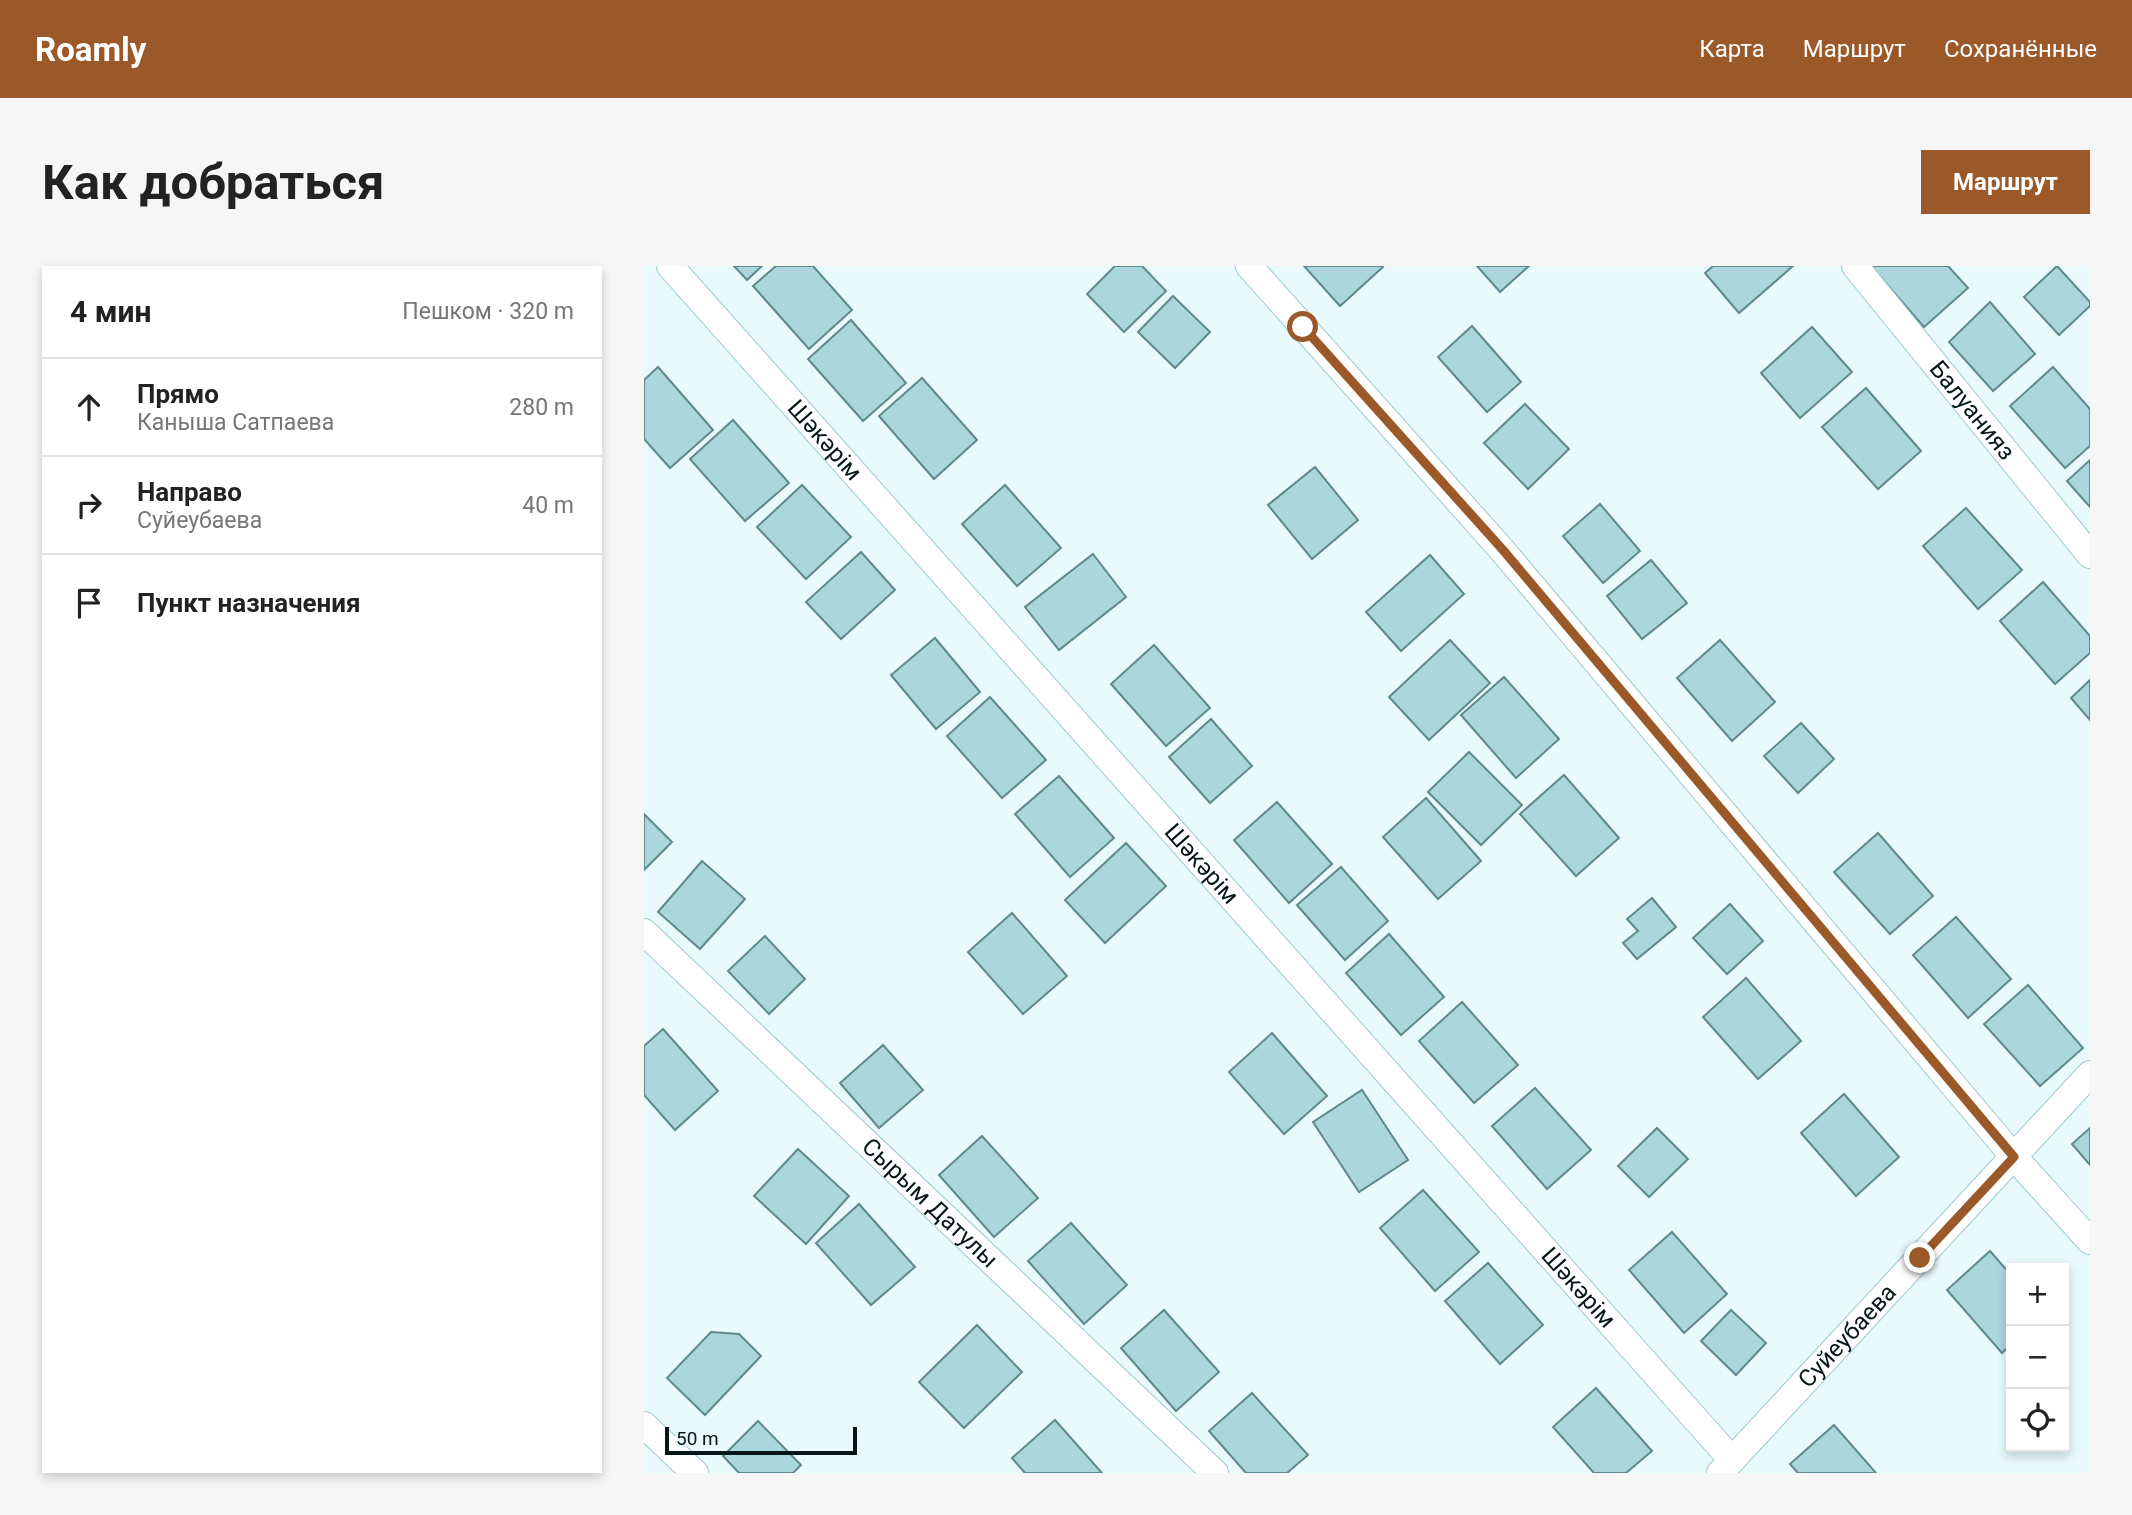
<!DOCTYPE html>
<html lang="ru">
<meta charset="utf-8">
<style>
body{margin:0;font-family:Roboto,sans-serif;background:#f6f6f6;color:#222}
.controls{position:absolute;right:21px;bottom:21px;display:grid;overflow:hidden;border-radius:0px;box-shadow:0 4px 10px #0003}
.controls button{width:63px;height:63px;display:grid;place-items:center;padding:0;border:0;border-bottom:2px solid #e0e0e0;background:#fff;color:#222;font:35px sans-serif}
.scale{position:absolute;left:21px;bottom:18px;width:192px;box-sizing:border-box;padding-left:7px;border:4px solid #061618;border-top:0;font-size:19px;line-height:24px;white-space:nowrap;color:#061618;-webkit-text-stroke:5px #e9fafc;paint-order:stroke}
.stop{position:absolute;width:21px;height:21px;margin:-16px;border:5px solid #9b5828;border-radius:50%;background:#fff}
.stop.end{background:#9b5828;border-color:#fff;box-shadow:0 2px 7px #0008}
.list{margin:0;padding:0;list-style:none}
h2{display:flex;justify-content:space-between;align-items:center;height:91px;margin:0;padding:0 28px;font-size:30px}
h2 small{font-size:23px;font-weight:400;color:#767676}
.list li{display:grid;grid-template-columns:46px 1fr auto;gap:21px;align-items:center;box-sizing:border-box;height:98px;padding:0 28px;border-top:2px solid #e0e0e0}
.list b{display:block;font-size:26px;white-space:nowrap}
.list p{margin:0;font-size:23px;white-space:nowrap;color:#767676}
.list em{font-size:23px;font-style:normal;color:#767676}
.icon{flex:none;width:38px;height:38px;fill:none;stroke:currentColor;stroke-width:2;stroke-linecap:round;stroke-linejoin:round}
.map{position:relative;flex:none;width:1446px;height:1207px;overflow:hidden;border-radius:0px}
header{display:flex;align-items:center;gap:42px;box-sizing:border-box;height:98px;padding:0 35px;background:#9b5828;color:#fff}
header strong{font-size:33px}
nav{display:flex;gap:38px;margin-inline-start:auto;font-size:24px}
.intro{display:flex;align-items:center;justify-content:space-between;box-sizing:border-box;height:168px;padding:0 42px}
h1{margin:0;font-size:49px}
.button{padding:18px 32px;border-radius:0px;background:#9b5828;color:#fff;font-size:24px;font-weight:700}
main{display:flex;gap:42px;padding:0 42px}
aside{flex:1;background:#fff;border-radius:0px;box-shadow:0 4px 10px #0003}
.map>svg:first-child{display:block}
</style>
<header>
<strong>Roamly</strong>
<nav><a>Карта</a><a>Маршрут</a><a>Сохранённые</a></nav>
</header>
<div class="intro"><h1>Как добраться</h1><a class="button">Маршрут</a></div>
<main>
<aside>
<h2>4 мин<small>Пешком · 320 m</small></h2>
<ul class="list">
<li><svg class="icon" aria-label="ahead" viewBox="0 0 24 24"><path d="M12 20V5M6 11l6-6 6 6"/></svg><div><b>Прямо</b><p>Каныша Сатпаева</p></div><em>280 m</em></li>
<li><svg class="icon" aria-label="right" viewBox="0 0 24 24"><path d="M7 20v-9h11M14 6l5 5-5 5"/></svg><div><b>Направо</b><p>Суйеубаева</p></div><em>40 m</em></li>
<li><svg class="icon" aria-label="arrive" viewBox="0 0 24 24"><path d="M6 21V4h12l-3 4 3 4H6"/></svg><div><b>Пункт назначения</b></div></li>
</ul>
</aside>
<div class="map">
<svg width="1446" height="1207" viewBox="0 0 1446 1207">
<rect width="100%" height="100%" fill="#e9fafc"/>
<!-- building -->
<g fill="#abd7dc" stroke="#60898e" stroke-width="2">
<polygon points="90,0 118,0 103,14"/>
<polygon points="132,0 169,0 208,44 165,83 109,20"/>
<polygon points="471,0 498,0 522,25 480,66 443,28"/>
<polygon points="660,0 738,0 739,1 696,40"/>
<polygon points="833,0 885,0 856,26"/>
<polygon points="1069,0 1149,0 1095,47 1061,7"/>
<polygon points="1227,0 1304,0 1324,22 1280,61"/>
<polygon points="1413,0 1446,36 1446,40 1415,69 1380,31"/>
<polygon points="529,30 566,66 531,102 494,66"/>
<polygon points="1346,36 1391,88 1349,125 1305,76"/>
<polygon points="207,54 262,117 219,155 164,93"/>
<polygon points="828,60 877,116 843,146 794,91"/>
<polygon points="1168,61 1208,106 1156,152 1117,107"/>
<polygon points="14,101 69,164 26,202 0,173 0,114"/>
<polygon points="1409,101 1446,143 1446,180 1421,202 1366,140"/>
<polygon points="278,112 333,174 290,213 235,150"/>
<polygon points="1222,122 1277,185 1234,223 1178,161"/>
<polygon points="881,138 925,183 884,223 840,177"/>
<polygon points="89,154 145,217 101,255 46,193"/>
<polygon points="1446,194 1446,241 1423,215"/>
<polygon points="671,201 714,254 668,293 624,239"/>
<polygon points="158,219 207,271 162,313 113,261"/>
<polygon points="361,219 417,282 373,320 318,258"/>
<polygon points="956,238 996,285 959,317 919,270"/>
<polygon points="1322,242 1378,304 1334,343 1279,280"/>
<polygon points="217,286 251,324 197,373 162,336"/>
<polygon points="449,288 482,331 415,384 381,341"/>
<polygon points="786,289 820,328 757,385 722,346"/>
<polygon points="1007,294 1043,337 998,373 963,330"/>
<polygon points="1399,316 1446,370 1446,387 1411,418 1356,355"/>
<polygon points="291,372 336,426 292,463 247,409"/>
<polygon points="806,374 846,417 785,474 745,431"/>
<polygon points="1076,374 1131,436 1088,475 1033,412"/>
<polygon points="510,379 566,442 522,480 467,418"/>
<polygon points="860,411 915,473 872,512 817,449"/>
<polygon points="1446,414 1446,454 1427,432"/>
<polygon points="346,431 402,494 358,532 303,470"/>
<polygon points="567,453 608,500 566,537 525,491"/>
<polygon points="1157,457 1190,493 1154,527 1120,490"/>
<polygon points="825,486 878,539 837,579 784,526"/>
<polygon points="920,509 975,572 932,610 876,548"/>
<polygon points="415,510 470,572 426,611 371,548"/>
<polygon points="782,532 837,595 794,633 739,571"/>
<polygon points="633,536 688,598 645,637 590,574"/>
<polygon points="0,548 28,576 0,604"/>
<polygon points="1234,567 1289,630 1246,668 1190,606"/>
<polygon points="482,577 522,620 461,677 421,634"/>
<polygon points="58,595 101,633 56,683 14,646"/>
<polygon points="697,601 744,655 701,694 653,639"/>
<polygon points="1008,632 1032,661 993,693 979,677 994,665 983,653"/>
<polygon points="1086,638 1119,675 1083,708 1049,672"/>
<polygon points="368,647 423,710 379,748 324,686"/>
<polygon points="1312,651 1367,713 1324,752 1269,689"/>
<polygon points="745,668 800,731 757,769 702,707"/>
<polygon points="121,670 161,713 125,748 84,705"/>
<polygon points="1102,712 1157,775 1114,813 1059,751"/>
<polygon points="1384,719 1439,782 1396,820 1340,758"/>
<polygon points="818,736 874,799 830,837 775,775"/>
<polygon points="19,763 74,825 31,864 0,829 0,780"/>
<polygon points="628,767 683,830 640,868 585,806"/>
<polygon points="239,779 279,824 235,862 196,817"/>
<polygon points="891,822 947,884 903,923 848,860"/>
<polygon points="718,824 764,894 715,926 669,856"/>
<polygon points="1200,828 1255,891 1212,930 1157,867"/>
<polygon points="1013,862 1044,893 1005,931 974,900"/>
<polygon points="1446,862 1446,899 1428,878"/>
<polygon points="338,870 394,932 350,971 295,909"/>
<polygon points="154,883 205,930 162,978 110,930"/>
<polygon points="779,924 835,986 791,1025 736,962"/>
<polygon points="215,938 271,1001 227,1039 172,977"/>
<polygon points="427,957 483,1019 440,1058 384,995"/>
<polygon points="1028,966 1083,1028 1040,1067 985,1004"/>
<polygon points="1346,985 1367,1009 1367,1078 1358,1087 1303,1024"/>
<polygon points="844,997 899,1059 856,1098 801,1035"/>
<polygon points="520,1044 575,1106 532,1145 477,1082"/>
<polygon points="1087,1044 1122,1077 1092,1109 1057,1075"/>
<polygon points="333,1059 378,1106 320,1162 275,1116"/>
<polygon points="67,1066 95,1068 117,1090 61,1149 23,1112"/>
<polygon points="952,1122 1008,1185 982,1207 950,1207 909,1161"/>
<polygon points="608,1127 664,1189 643,1207 602,1207 565,1165"/>
<polygon points="411,1154 458,1207 381,1207 368,1192"/>
<polygon points="114,1155 157,1199 149,1207 95,1207 79,1190"/>
<polygon points="1190,1159 1232,1207 1154,1207 1146,1198"/>
</g>
<g fill="none" stroke-linecap="round" stroke-linejoin="round">
<defs>
<g id="minor">
<path id="s1" d="M26 0 1088 1194"/>
<polyline points="605,0 858,284 1370,891 1446,975"/>
<path id="s2" d="M1211 0 1446 289"/>
<path id="s3" d="M0 666 571 1207"/>
<polyline points="0,1159 51,1207"/>
<path id="s4" d="M1076 1207 1446 808"/>
</g>
</defs>
<!-- minor casing -->
<use href="#minor" stroke="#9ec9cf" stroke-width="28"/>
<!-- minor -->
<use href="#minor" stroke="#fff" stroke-width="26"/>
</g>
<g fill="none" stroke-linecap="round" stroke-linejoin="round">
<!-- route -->
<polyline stroke="#9b5828" stroke-width="9" points="659,61 859,284 1370,891 1276,992"/>
</g>
<g text-anchor="middle" dominant-baseline="central" stroke-width="7" stroke-linejoin="round" paint-order="stroke">
<!-- street labels -->
<g font-size="24" fill="#061618" stroke="#e9fafc">
<text stroke="none"><textPath href="#s2" startOffset="186">Балуанияз</textPath></text>
<text stroke="none"><textPath href="#s1" startOffset="233">Шәкәрім</textPath></text>
<text stroke="none"><textPath href="#s1" startOffset="800">Шәкәрім</textPath></text>
<text stroke="none"><textPath href="#s3" startOffset="394">Сырым Датулы</textPath></text>
<text stroke="none"><textPath href="#s1" startOffset="1367">Шәкәрім</textPath></text>
<text stroke="none"><textPath href="#s4" startOffset="187">Суйеубаева</textPath></text>
</g>
</g>
</svg>
<div class="controls">
<button>+</button>
<button>−</button>
<button><svg class="icon" aria-label="locate" viewBox="0 0 24 24"><circle cx="12" cy="12" r="6"/><path d="M12 2v4M12 18v4M2 12h4M18 12h4"/></svg></button>
</div>
<div class="scale">50 m</div>
<div class="stop" style="left:659px;top:61px"></div>
<div class="stop end" style="left:1276px;top:992px"></div>
</div>
</main>
